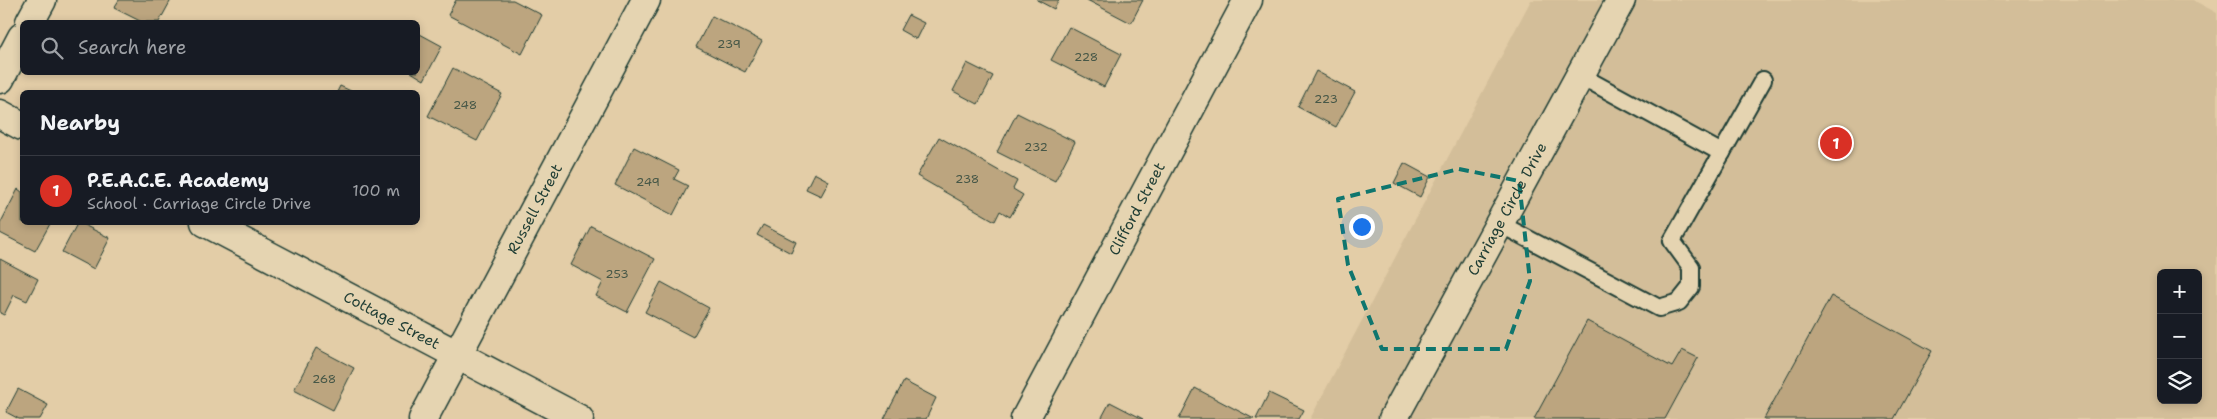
<!DOCTYPE html>
<meta charset="utf-8">
<style>
body{margin:0;font-family:"Shantell Sans",sans-serif;background:#242831;color:#f1f3f6}
.controls{position:absolute;right:15px;bottom:15px;display:grid;overflow:hidden;border-radius:8px;box-shadow:0 2px 8px #0003}
.controls button{width:45px;height:45px;display:grid;place-items:center;padding:0;border:0;border-bottom:1px solid #363941;background:#171b24;color:#f1f3f6;font:25px sans-serif}
.you{position:absolute;left:1361px;top:226px;width:18px;height:18px;margin:-12px;border:4px solid #fff;border-radius:50%;background:#1a73e8;box-shadow:0 0 0 8px #1a73e833}
.badge{display:grid;place-items:center;width:32px;height:32px;border-radius:50%;background:#d93025;color:#fff;font-size:16px;font-weight:700}
.pin{position:absolute;translate:-50% -50%;border:2px solid #fff;box-shadow:0 1px 5px #0006}
.list{margin:0;padding:0;list-style:none}
h2{display:flex;justify-content:space-between;align-items:center;height:65px;margin:0;padding:0 20px;font-size:21px}
h2 small{font-size:16px;font-weight:400;color:#9ea1a6}
.list li{display:grid;grid-template-columns:32px 1fr auto;gap:15px;align-items:center;box-sizing:border-box;height:70px;padding:0 20px;border-top:1px solid #363941}
.list b{display:block;font-size:19px;white-space:nowrap}
.list p{margin:0;font-size:16px;white-space:nowrap;color:#9ea1a6}
.list em{font-size:16px;font-style:normal;color:#9ea1a6}
.icon{flex:none;width:28px;height:28px;fill:none;stroke:currentColor;stroke-width:2;stroke-linecap:round;stroke-linejoin:round}
.map{position:relative;flex:none;width:2217px;height:419px;overflow:hidden}
.search{position:absolute;background:#171b24;box-shadow:0 2px 8px #0003;left:20px;top:20px;width:400px;height:55px;display:flex;align-items:center;gap:12px;box-sizing:border-box;padding:0 18px;border-radius:8px;color:#9ea1a6;font-size:19px}
.panel{position:absolute;background:#171b24;box-shadow:0 2px 8px #0003;left:20px;top:90px;width:400px;height:135px;border-radius:8px}
.map>svg:first-child{display:block}
</style>
<div class="map">
<svg width="2217" height="419" viewBox="0 0 2217 419">
<rect width="100%" height="100%" fill="#e3cda7"/>
<filter id="ink" filterUnits="userSpaceOnUse"><feTurbulence type="fractalNoise" baseFrequency=".02" numOctaves="2"/><feDisplacementMap in="SourceGraphic" scale="10" xChannelSelector="R" yChannelSelector="G"/><feConvolveMatrix kernelMatrix="1 2 1 2 8 2 1 2 1" color-interpolation-filters="sRGB"/></filter>
<g filter="url(#ink)">
<!-- built -->
<path fill="#d3be99" fill-rule="evenodd" d="M1531 0H2193L2217 13V419H1310ZM2161 273H2198V400H2161Z"/>
<!-- building -->
<g fill="#bca57f" stroke="#1f3d34">
<polygon points="119,0 171,0 159,22 142,22 114,8"/>
<polygon points="456,0 513,0 542,15 522,54 448,15"/>
<polygon points="1037,0 1059,0 1054,9"/>
<polygon points="1087,0 1143,0 1131,23"/>
<polygon points="908,15 924,23 916,39 900,30"/>
<polygon points="712,16 762,41 745,72 696,47"/>
<polygon points="1069,27 1121,54 1104,87 1051,60"/>
<polygon points="418,33 442,46 424,80 411,72 418,72"/>
<polygon points="967,63 993,76 978,104 953,91"/>
<polygon points="453,68 502,94 477,141 428,116"/>
<polygon points="1316,71 1355,92 1336,127 1298,107"/>
<polygon points="340,86 353,92 337,92"/>
<polygon points="1017,113 1075,142 1055,181 997,152"/>
<polygon points="939,137 1017,181 1013,189 1023,195 1010,217 1000,211 995,221 917,176"/>
<polygon points="634,147 679,170 674,179 688,186 673,215 615,185"/>
<polygon points="1404,163 1430,177 1420,197 1394,183"/>
<polygon points="814,173 829,181 821,196 806,189"/>
<polygon points="18,189 22,192 22,222 51,222 35,251 0,233 0,224"/>
<polygon points="78,222 110,238 94,269 62,252"/>
<polygon points="763,225 796,242 791,253 757,235"/>
<polygon points="591,226 655,259 627,312 596,296 603,282 571,265"/>
<polygon points="0,259 38,279 27,301 14,295 4,315 0,313"/>
<polygon points="661,282 709,308 693,337 645,312"/>
<polygon points="1831,296 1932,351 1894,419 1764,419"/>
<polygon points="1587,321 1672,367 1682,350 1698,358 1665,419 1534,419"/>
<polygon points="316,348 354,368 333,410 294,390"/>
<polygon points="904,381 936,398 926,419 884,419"/>
<polygon points="1195,388 1254,419 1179,419"/>
<polygon points="18,389 48,405 40,419 19,419 6,412"/>
<polygon points="1269,393 1304,410 1299,419 1256,419"/>
<polygon points="1110,402 1143,419 1101,419"/>
</g>
<g fill="none" stroke-linecap="round" stroke-linejoin="round">
<defs>
<g id="service">
<polyline points="1581,76 1722,153"/>
<polyline points="1500,224 1659,308 1679,302 1691,287 1691,267 1672,241 1763,80"/>
</g>
<g id="minor">
<polyline points="30,22 42,0"/>
<polyline points="0,79 22,37"/>
<polyline points="0,114 22,126"/>
<path id="s1" d="M205 222 579 419"/>
<path id="s2" d="M423 419 646 0"/>
<path id="s3" d="M1025 419 1248 0"/>
<path id="s4" d="M1393 419 1621 0"/>
</g>
</defs>
<!-- service casing -->
<use href="#service" stroke="#1f3d34" stroke-width="20"/>
<!-- minor casing -->
<use href="#minor" stroke="#1f3d34" stroke-width="31"/>
<!-- service -->
<use href="#service" stroke="#e5d4b1" stroke-width="16"/>
<!-- minor -->
<use href="#minor" stroke="#e5d4b1" stroke-width="28"/>
</g>
</g>
<!-- marked area -->
<path fill="none" stroke="#0f766e" stroke-width="4" stroke-dasharray="10 6" stroke-linejoin="round" d="M1459 169 1519 181 1530 281 1506 349H1382L1348 265 1338 199Z"/>
<g text-anchor="middle" dominant-baseline="central" stroke-width="4.5" stroke-linejoin="round" paint-order="stroke">
<!-- number labels -->
<g font-size="12" fill="#465747">
<text x="729" y="44">239</text>
<text x="1086" y="57">228</text>
<text x="1326" y="99">223</text>
<text x="465" y="105">248</text>
<text x="1036" y="147">232</text>
<text x="967" y="179">238</text>
<text x="648" y="182">249</text>
<text x="617" y="274">253</text>
<text x="324" y="379">268</text>
</g>
<!-- street labels -->
<g font-size="15" fill="#1f3d34" stroke="#e5d4b1">
<text stroke="none"><textPath href="#s2" startOffset="238">Russell Street</textPath></text>
<text stroke="none"><textPath href="#s3" startOffset="238">Clifford Street</textPath></text>
<text stroke="none"><textPath href="#s4" startOffset="239">Carriage Circle Drive</textPath></text>
<text stroke="none"><textPath href="#s1" startOffset="211">Cottage Street</textPath></text>
</g>
</g>
</svg>
<div class="controls">
<button>+</button>
<button>−</button>
<button><svg class="icon" aria-label="layers" viewBox="0 0 24 24"><path d="M12 4l9 5-9 5-9-5zM3 14l9 5 9-5"/></svg></button>
</div>
<div class="you"></div>
<div class="pin badge" style="left:1836px;top:143px">1</div>
<div class="search"><svg class="icon" aria-label="search" viewBox="0 0 24 24"><circle cx="10" cy="10" r="6"/><path d="M15 15l6 6"/></svg>Search here</div>
<section class="panel">
<h2>Nearby<small></small></h2>
<ul class="list">
<li><span class="badge">1</span><div><b>P.E.A.C.E. Academy</b><p>School · Carriage Circle Drive</p></div><em>100 m</em></li>
</ul>
</section>
</div>
